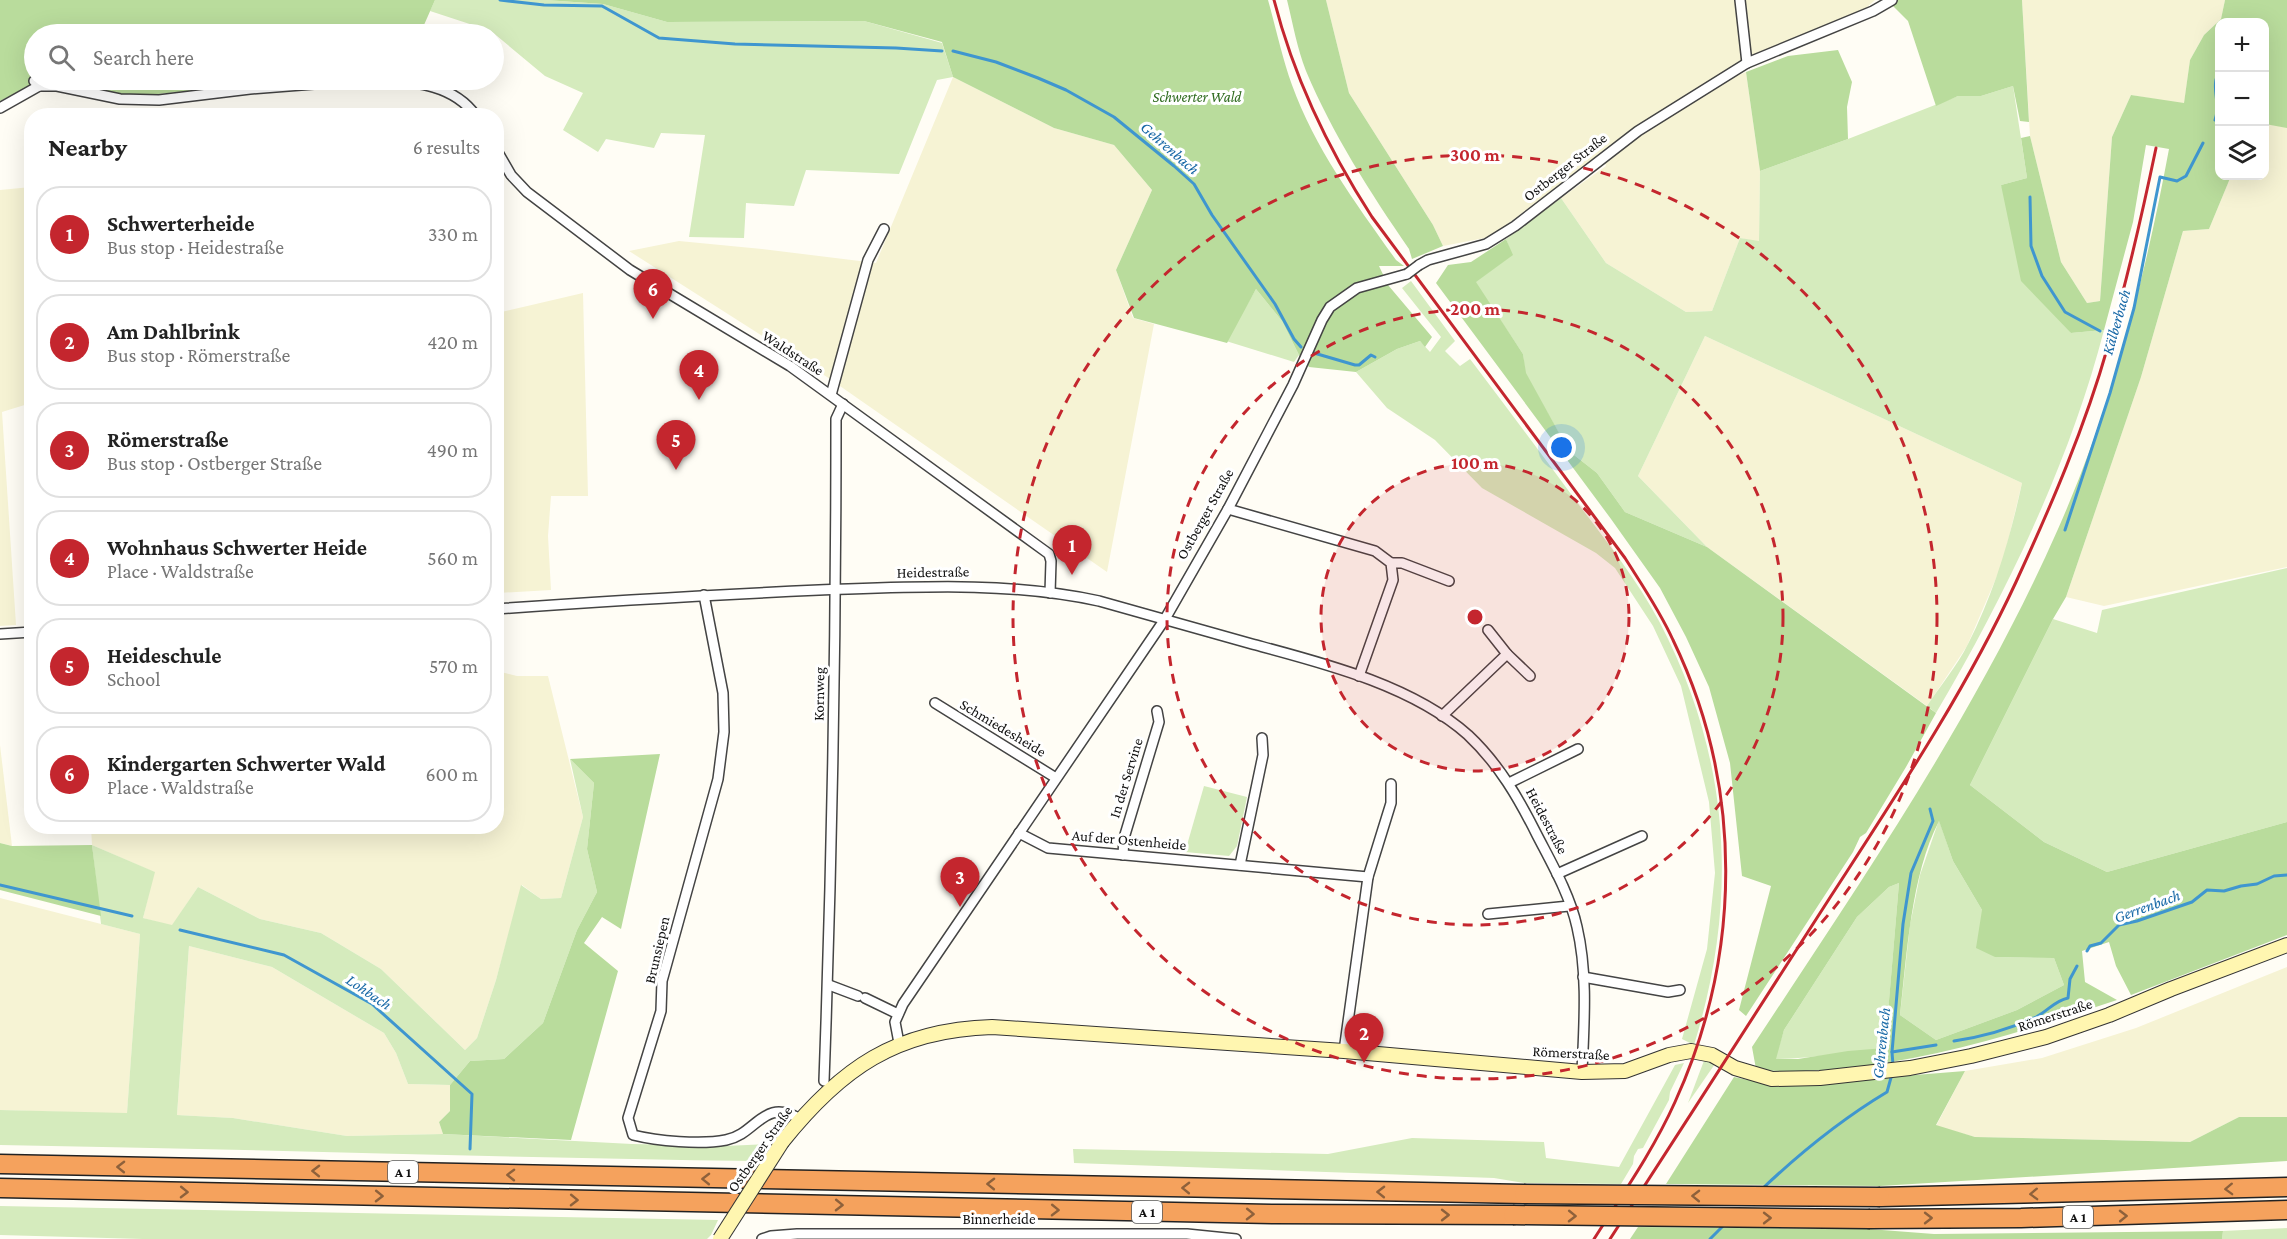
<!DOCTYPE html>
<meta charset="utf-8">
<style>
body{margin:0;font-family:"Crimson Pro",serif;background:#f2f2f2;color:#222}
.controls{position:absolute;right:18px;top:18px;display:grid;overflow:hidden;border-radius:12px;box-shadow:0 6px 24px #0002}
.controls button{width:54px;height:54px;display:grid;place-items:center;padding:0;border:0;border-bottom:2px solid #e0e0e0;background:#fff;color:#222;font:30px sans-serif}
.you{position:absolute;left:1562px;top:448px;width:21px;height:21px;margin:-15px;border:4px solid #fff;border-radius:50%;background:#1a73e8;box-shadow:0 0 0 9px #1a73e833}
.badge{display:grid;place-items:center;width:39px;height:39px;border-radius:50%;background:#c4262e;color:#fff;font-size:20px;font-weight:700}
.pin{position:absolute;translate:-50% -50px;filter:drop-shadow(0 2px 3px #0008)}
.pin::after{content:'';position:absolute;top:32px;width:21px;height:18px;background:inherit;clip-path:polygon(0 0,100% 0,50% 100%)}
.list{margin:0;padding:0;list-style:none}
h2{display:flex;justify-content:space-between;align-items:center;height:78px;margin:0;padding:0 24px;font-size:26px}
h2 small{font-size:20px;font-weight:400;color:#767676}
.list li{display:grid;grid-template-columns:39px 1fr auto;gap:18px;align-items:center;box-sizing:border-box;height:96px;margin:0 12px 12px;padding:0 12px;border:2px solid #e0e0e0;border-radius:24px}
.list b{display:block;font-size:22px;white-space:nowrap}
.list p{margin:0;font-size:20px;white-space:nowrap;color:#767676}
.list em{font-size:20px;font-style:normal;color:#767676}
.icon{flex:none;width:33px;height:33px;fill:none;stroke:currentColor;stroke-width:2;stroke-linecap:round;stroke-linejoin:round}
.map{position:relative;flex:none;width:2287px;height:1239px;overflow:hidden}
.search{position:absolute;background:#fff;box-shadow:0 6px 24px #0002;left:24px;top:24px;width:480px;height:66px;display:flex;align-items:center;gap:15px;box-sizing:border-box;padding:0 21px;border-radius:33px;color:#767676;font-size:22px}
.panel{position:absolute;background:#fff;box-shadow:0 6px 24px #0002;left:24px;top:108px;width:480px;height:726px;border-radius:24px}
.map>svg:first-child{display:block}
</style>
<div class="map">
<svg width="2287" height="1239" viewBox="0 0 2287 1239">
<rect width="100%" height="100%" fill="#fffdf5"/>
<!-- farmland -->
<g fill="#f6f3d4">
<polygon points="1326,0 1875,0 1866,8 1741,61 1678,100 1686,107 1729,79 1746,72 1760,171 1759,242 1740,238 1712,311 1686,312 1606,263 1561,198 1606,166 1602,154 1490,237 1443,246 1433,225 1349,93"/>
<polygon points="2022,0 2225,0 2221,19 2204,35 2190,60 2184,104 2131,95 2112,137 2100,301 2087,303 2061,262 2030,136"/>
<polygon points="953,77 1054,128 1114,145 1152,190 1116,270 1133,318 1154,324 1107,572 827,377 629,251 679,241 762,249 876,263"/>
<polygon points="2265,124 2287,127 2287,567 2104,606 2066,597 2141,377 2183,231 2209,229 2231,176 2264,176"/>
<polygon points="31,187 31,403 2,412 16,625 0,626 0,190"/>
<polygon points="583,293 588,496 551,496 548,536 551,590 497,593 497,313"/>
<polygon points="1705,336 2022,483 2003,562 1967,646 1927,706 1707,547 1638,476"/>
<polygon points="497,671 517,676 548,676 583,817 561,898 541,899 522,885 496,980 477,1038 465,1050 381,969 321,933 260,919 198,887 172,926 143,918 154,872 92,845 91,827 496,826"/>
<polygon points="0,745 12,846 0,843"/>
<polygon points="0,898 140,934 127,1114 0,1110"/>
<polygon points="189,946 272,967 384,1033 396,1053 408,1084 450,1085 450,1111 439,1122 443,1134 347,1136 233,1118 177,1115"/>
<polygon points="2287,967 2287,1117 2239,1117 2190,1142 1975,1137 1936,1126 1965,1071 2042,1058 2136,1028"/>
</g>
<!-- green -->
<g fill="#d5ebbd">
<polygon points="435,0 545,0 603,4 667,22 864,21 942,43 953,77 937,80 899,174 806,170 794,206 746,203 744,238 689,237 705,135 661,133 654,148 606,139 598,152 563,130 583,93 545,76 491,31 430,11"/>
<path d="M2013 86 2027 178 2001 185 2071 333 2104 330C2070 462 2005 596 1936 713L1927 706C1940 686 1957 666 1968 644 1994 593 2010 539 2022 483L1705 336 1638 476 1707 547 1625 512 1597 473 1569 451 1525 373 1523 354 1475 282 1512 255 1506 239 1561 198 1606 263 1686 312 1712 311 1740 238 1759 241 1760 171 1848 139 1958 96H1981Z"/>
<path d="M1411 281 1455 341 1445 351 1460 366 1470 359C1507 408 1543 456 1579 505 1607 542 1637 580 1659 621 1731 758 1739 899 1694 1045L1682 1039 1707 949 1715 873 1709 802 1681 686 1653 626 1615 568 1596 553 1482 488 1435 440 1387 408 1356 372 1397 349 1420 341 1430 352 1441 337 1402 288Z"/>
<polygon points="1256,289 1282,321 1299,355 1294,362 1226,341"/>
<polygon points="2287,568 2287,822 2107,872 2044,842 1970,785 2053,619 2097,633 2102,610"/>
<path d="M570 759 594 783 587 849 597 892 577 930 543 1023 504 1059 470 1061 450 1085 408 1084 396 1053 384 1033 272 967 189 946 177 1115 233 1118 347 1136 443 1134 632 1144 725 1146 770 1144 756 1161C504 1158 252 1149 0 1145V1110L127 1113 140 934 101 924 92 845 155 872 143 918 172 925 198 887 260 919 321 933 381 969 465 1050 477 1038 496 980 521 885 541 899 561 898 583 817Z"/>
<polygon points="1204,786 1247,797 1237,846 1229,856 1185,852"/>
<polygon points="1939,820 1953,861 1982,910 1995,957 2054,958 2064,985 2017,1010 1936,1040 1900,1015 1910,925 1920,875"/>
<path d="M1899 883 1885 1049C1848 1051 1812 1059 1775 1059L1784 1030 1857 917 1889 887Z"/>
<polygon points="1705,1058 1717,1061 1688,1103"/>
<polygon points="1684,1063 1670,1092 1669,1100 1643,1148 1638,1149 1634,1156 1633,1164 1621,1184 1524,1183 1494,1178 1074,1163 1073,1149 1328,1154 1412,1138 1544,1142 1546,1158 1619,1167 1675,1065"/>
<polygon points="0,1206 718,1220 711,1235 707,1239 143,1239 0,1235"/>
<polygon points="2287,1228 2287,1239 2222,1239 2223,1231"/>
</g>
<!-- forest -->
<g fill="#b9dc9c" fill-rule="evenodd">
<polygon points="0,0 435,0 420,34 34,34 34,80 41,80 0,101"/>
<path d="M545 0H1268C1276 28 1282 57 1292 85 1315 149 1357 205 1396 260L1404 266H1379L1388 285 1432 337 1425 347 1420 341 1397 349 1356 372 1309 367 1299 355 1282 321 1256 289 1227 343 1134 318 1116 270 1152 190 1114 145 1054 128 953 77 942 42 864 21 667 22 603 4Z"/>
<path d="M1287 0H1326L1349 93 1433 225 1443 246 1412 259 1409 249C1370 192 1333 135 1306 71 1297 48 1293 24 1287 0Z"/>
<polygon points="1887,0 2022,0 2029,122 2020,121 2013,86 1981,96 1958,96 1936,106 1908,21"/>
<path d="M2225 0H2287V128L2265 124 2264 22H2220V176H2231L2209 229 2183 231 2141 377 2066 597 2053 619 1970 785 2044 842 2107 872 2287 822V935L2131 995 2116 966 2109 942 2082 951 2085 982 2117 1000C2025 1031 1935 1060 1838 1069 1811 1071 1783 1073 1756 1069L1752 1047C1862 880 1977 713 2058 529 2112 407 2145 279 2169 149L2146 145 2133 222 2104 330 2071 333 2021 281 2001 185 2027 178 2021 138 2030 136 2061 262 2087 303 2100 301 2112 137 2131 95 2184 103 2190 60 2204 35 2221 19ZM1939 821 1953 861 1982 910 1976 948 1995 957 2054 958 2064 985 2017 1010 1936 1040 1900 1015C1907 954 1911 875 1939 821ZM1899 883 1885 1048 1848 1051 1798 1059H1776L1784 1030 1857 917 1889 887Z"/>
<polygon points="1838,50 1852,82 1847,107 1848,139 1760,171 1746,72 1788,56"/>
<polygon points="59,80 299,80 158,94 121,94"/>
<polygon points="1506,239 1513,255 1476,282 1523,354 1526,373 1569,451 1597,473 1625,512 1707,547 1936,713 1906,767 1866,833 1860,837 1853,852 1746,1016 1739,1010 1771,886 1742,876 1730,763 1709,687 1686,637 1660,588 1611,519 1436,283 1448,265 1471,262"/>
<polygon points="660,754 621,929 602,917 584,943 618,971 571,1140 443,1134 439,1122 450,1111 450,1085 470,1061 504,1059 543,1023 577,930 597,892 587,849 594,783 570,759"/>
<polygon points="0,843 12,846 92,845 101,916 0,890"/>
<polygon points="1965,1071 1936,1125 1975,1137 2190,1142 2239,1117 2287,1117 2287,1161 1880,1186 1666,1184 1734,1077 1777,1086"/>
<polygon points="1638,1227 1869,1229 1934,1234 2223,1231 2222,1239 1630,1239"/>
</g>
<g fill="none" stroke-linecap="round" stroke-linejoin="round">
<!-- stream -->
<g stroke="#3f96cf" stroke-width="3">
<polyline points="500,0 544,5 602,6 659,38 735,44 896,48 942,51"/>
<polyline points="953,51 996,62 1038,78 1066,90 1114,117 1174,166 1194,184 1212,215 1275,304 1294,339 1301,347"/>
<path d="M2215 120C2222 103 2209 86 2220 71"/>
<polyline points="2030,197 2031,246 2042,276 2065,312 2100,331"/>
<polyline points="1314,353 1355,365 1359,365 1371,355 1375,357"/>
<polyline points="2065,530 2110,393 2134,308 2160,177 2177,181 2186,176 2203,143"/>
<polyline points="0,885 132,916"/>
<polyline points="180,930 284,955 372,1004 472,1094 470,1149"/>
<polyline points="2087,951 2090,946 2101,943 2119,925 2137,921 2192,902 2207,890 2224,891 2241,886 2257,884 2274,876 2287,875"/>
<path d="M1954 1041C1982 1037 2010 1029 2036 1017 2048 1011 2054 1001 2068 998L2070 979 2077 966"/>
<polyline points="1892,1052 1936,1045"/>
<polyline points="1893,1065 1892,1052 1903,924 1911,873 1933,821 1930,809"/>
<path d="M1762 1189C1800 1153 1842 1119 1887 1092L1892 1074"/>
<polyline points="1710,1239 1725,1224"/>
</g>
<defs>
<g id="street">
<polyline points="1740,0 1747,63"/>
<path d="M381 80C417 82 454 85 476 116"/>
<polyline points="34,81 39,86 57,86 120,99 159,100 250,89 365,80"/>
<polyline points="0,108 39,86"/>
<polyline points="496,149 511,175 527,192 630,270 790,366 1049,554 1051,561 1050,593"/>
<polyline points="1419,265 1428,260 1486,244 1515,226 1638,131 1747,63 1873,11 1892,0"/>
<polyline points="831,395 868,260 884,229"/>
<polyline points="1228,509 1375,551 1391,563 1393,580 1359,676"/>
<polyline points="1391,563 1402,563 1449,581"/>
<path d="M704 595 723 693 724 732 718 779 662 981 661 1011 628 1118 633 1135C657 1141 701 1145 726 1140 757 1134 763 1097 800 1119"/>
<path d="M496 609C604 601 711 595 819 590 913 587 1007 581 1099 601 1150 615 1201 630 1252 644 1323 663 1412 685 1468 735 1499 764 1519 799 1537 835 1552 864 1570 895 1577 927 1588 974 1584 1024 1582 1072"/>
<polyline points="0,634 32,632"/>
<polyline points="1507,654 1530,676"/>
<polyline points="935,703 1056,778"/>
<polyline points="1442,716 1507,654 1488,630"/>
<polyline points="1509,783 1578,749"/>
<polyline points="1019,833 1048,848 1368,877"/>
<polyline points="1123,855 1124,838 1159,722 1157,711"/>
<polyline points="1240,865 1263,755 1262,738"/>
<polyline points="1557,874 1642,836"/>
<polyline points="1488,914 1569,906"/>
<polyline points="1583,977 1668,992 1680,990"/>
<polyline points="829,985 858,996"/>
<polyline points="865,998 898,1014"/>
<polyline points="899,1043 895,1022 903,1004 1165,619 1228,509 1293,385 1322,320 1330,307 1357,288 1407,274"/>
<polyline points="1344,1051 1368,877 1391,803 1391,784"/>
<path d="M824 1081C832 860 836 639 836 419L843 404"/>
<polyline points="762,1239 771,1236 797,1234 1187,1234 1236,1239"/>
</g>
<path id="secondary" d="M782 1142C841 1068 896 1030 992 1027L1344 1051 1582 1072 1625 1071 1669 1055 1691 1051 1712 1055 1735 1068 1772 1079 1820 1078 1910 1068 1971 1056 2046 1037 2109 1015 2171 989 2287 945"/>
<g id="highway">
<polyline points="0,1164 1524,1194"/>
<polyline points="0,1188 1275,1214 1513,1215"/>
<polyline points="1880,1197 2287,1187"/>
<polyline points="1870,1219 2021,1218 2287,1210"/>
</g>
</defs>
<!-- street casing -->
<use href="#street" stroke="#444" stroke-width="12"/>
<!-- secondary casing -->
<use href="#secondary" stroke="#333" stroke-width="16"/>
<!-- highway casing -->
<use href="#highway" stroke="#222" stroke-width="21"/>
<!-- street -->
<use href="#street" stroke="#fff" stroke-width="9"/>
<!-- secondary -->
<use href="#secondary" stroke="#fff6b0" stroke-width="14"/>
<!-- highway -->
<use href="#highway" stroke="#f5a25d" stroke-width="18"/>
<!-- rail -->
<g stroke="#c4262e" stroke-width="3">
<path d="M1274 0C1294 78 1328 149 1372 217L1625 558C1642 585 1660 611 1673 640 1744 787 1742 955 1675 1102 1653 1151 1622 1195 1594 1239"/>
<path d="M1610 1239C1684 1125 1758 1010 1831 896 1897 794 1965 692 2016 582 2051 506 2085 427 2108 346 2127 281 2142 215 2156 148"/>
</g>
<defs>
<polyline id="street-bridge" points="1407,274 1419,265"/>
<polyline id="secondary-bridge" points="720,1239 782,1142"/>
<g id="highway-bridge">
<polyline points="1524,1194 1880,1197"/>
<polyline points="1513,1215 1870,1219"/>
</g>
</defs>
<!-- street-bridge casing -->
<use href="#street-bridge" stroke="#444" stroke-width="12" stroke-linecap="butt"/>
<!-- secondary-bridge casing -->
<use href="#secondary-bridge" stroke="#333" stroke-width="16" stroke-linecap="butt"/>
<!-- highway-bridge casing -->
<use href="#highway-bridge" stroke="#222" stroke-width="21" stroke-linecap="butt"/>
<!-- street-bridge -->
<use href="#street-bridge" stroke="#fff" stroke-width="9"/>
<!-- secondary-bridge -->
<use href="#secondary-bridge" stroke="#fff6b0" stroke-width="14"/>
<!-- highway-bridge -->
<use href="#highway-bridge" stroke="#f5a25d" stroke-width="18"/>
</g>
<!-- one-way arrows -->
<defs><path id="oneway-chevron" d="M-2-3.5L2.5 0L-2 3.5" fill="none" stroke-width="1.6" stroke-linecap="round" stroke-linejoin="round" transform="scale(1.5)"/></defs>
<g stroke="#8e613b">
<use href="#oneway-chevron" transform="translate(121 1167) rotate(-179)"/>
<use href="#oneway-chevron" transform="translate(316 1171) rotate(-179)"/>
<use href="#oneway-chevron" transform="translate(511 1175) rotate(-179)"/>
<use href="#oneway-chevron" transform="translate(706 1179) rotate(-179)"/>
<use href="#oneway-chevron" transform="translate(991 1184) rotate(-179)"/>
<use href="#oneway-chevron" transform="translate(1186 1188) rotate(-179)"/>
<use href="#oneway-chevron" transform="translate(2229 1189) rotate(178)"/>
<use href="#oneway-chevron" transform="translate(184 1192) rotate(1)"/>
<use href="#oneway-chevron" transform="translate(1381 1192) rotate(-179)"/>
<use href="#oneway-chevron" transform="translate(2034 1194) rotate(178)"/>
<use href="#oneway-chevron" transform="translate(379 1196) rotate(1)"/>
<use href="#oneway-chevron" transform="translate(1696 1196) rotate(-179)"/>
<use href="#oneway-chevron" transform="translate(574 1200) rotate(1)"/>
<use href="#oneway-chevron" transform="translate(839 1205) rotate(1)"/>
<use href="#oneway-chevron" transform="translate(1055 1210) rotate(1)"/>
<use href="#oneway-chevron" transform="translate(1250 1214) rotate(1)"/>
<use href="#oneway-chevron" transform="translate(1445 1215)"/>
<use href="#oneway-chevron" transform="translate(1572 1216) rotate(1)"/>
<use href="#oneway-chevron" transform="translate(2123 1216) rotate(-1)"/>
<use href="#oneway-chevron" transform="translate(1767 1218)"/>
<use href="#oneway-chevron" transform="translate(1928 1218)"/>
</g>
<!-- distance rings -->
<circle cx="1475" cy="617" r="154" fill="#c4262e" fill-opacity=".12"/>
<g fill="none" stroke="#c4262e" stroke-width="3" stroke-dasharray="10 8">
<circle cx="1475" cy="617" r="154"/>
<circle cx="1475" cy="617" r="308"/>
<circle cx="1475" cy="617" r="462"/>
</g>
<g text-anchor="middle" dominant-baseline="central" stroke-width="6" stroke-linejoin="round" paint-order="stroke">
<!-- shield labels -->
<g fill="#fff" stroke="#585858" stroke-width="1.5">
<rect x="388" y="1161" width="30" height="22" rx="4.5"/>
<rect x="1132" y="1201" width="30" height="22" rx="4.5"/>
<rect x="2063" y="1206" width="30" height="22" rx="4.5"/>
</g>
<g font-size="14" font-weight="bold" fill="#111">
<text x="403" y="1172">A 1</text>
<text x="1147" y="1212">A 1</text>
<text x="2078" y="1217">A 1</text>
</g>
<!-- park labels -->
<g font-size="15" font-style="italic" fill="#2f6b1f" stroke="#fff">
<text x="1197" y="97">Schwerter Wald</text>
</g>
<!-- street labels -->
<g font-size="15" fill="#111" stroke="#fff">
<text transform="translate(1565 167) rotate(-38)">Ostberger Straße</text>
<text transform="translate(793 353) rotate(33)">Waldstraße</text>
<text transform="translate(1205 514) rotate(-61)">Ostberger Straße</text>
<text transform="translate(933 572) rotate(-1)">Heidestraße</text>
<text transform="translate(819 694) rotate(-89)">Kornweg</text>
<text transform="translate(1003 728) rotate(31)">Schmiedesheide</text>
<text transform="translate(1126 778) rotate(-73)">In der Servine</text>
<text transform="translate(1547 821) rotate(62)">Heidestraße</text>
<text transform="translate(1129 840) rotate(5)">Auf der Ostenheide</text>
<text transform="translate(657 950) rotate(-77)">Brunsiepen</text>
<text transform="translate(2055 1015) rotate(-18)">Römerstraße</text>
<text transform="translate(1571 1053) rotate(3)">Römerstraße</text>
<text transform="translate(760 1149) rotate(-55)">Ostberger Straße</text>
<text x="999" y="1219">Binnerheide</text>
</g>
<!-- water labels -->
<g font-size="16" font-style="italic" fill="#1768a6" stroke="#fff">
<text transform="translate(1170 148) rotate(41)">Gehrenbach</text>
<text transform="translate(2116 322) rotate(-74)">Kälberbach</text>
<text transform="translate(2147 906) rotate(-20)">Gerrenbach</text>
<text transform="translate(369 992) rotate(34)">Lohbach</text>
<text transform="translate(1881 1043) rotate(-84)">Gehrenbach</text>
</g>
</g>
<circle cx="1475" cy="617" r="9" fill="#c4262e" stroke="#fff" stroke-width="3"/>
<g font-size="18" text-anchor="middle" font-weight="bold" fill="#c4262e" stroke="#fff" stroke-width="6" stroke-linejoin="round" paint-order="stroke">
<text x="1475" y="161">300 m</text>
<text x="1475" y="315">200 m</text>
<text x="1475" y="469">100 m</text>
</g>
</svg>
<div class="controls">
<button>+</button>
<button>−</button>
<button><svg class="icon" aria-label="layers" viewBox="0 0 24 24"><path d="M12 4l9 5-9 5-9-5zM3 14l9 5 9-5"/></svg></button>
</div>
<div class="you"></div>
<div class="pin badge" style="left:1072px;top:575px">1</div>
<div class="pin badge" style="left:1364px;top:1063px">2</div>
<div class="pin badge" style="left:960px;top:907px">3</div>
<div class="pin badge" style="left:699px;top:400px">4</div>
<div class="pin badge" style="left:676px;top:470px">5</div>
<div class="pin badge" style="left:653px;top:319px">6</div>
<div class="search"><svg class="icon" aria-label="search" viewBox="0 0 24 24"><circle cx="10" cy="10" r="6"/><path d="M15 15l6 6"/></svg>Search here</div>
<section class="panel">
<h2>Nearby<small>6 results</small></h2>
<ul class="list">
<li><span class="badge">1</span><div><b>Schwerterheide</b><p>Bus stop · Heidestraße</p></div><em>330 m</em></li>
<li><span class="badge">2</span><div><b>Am Dahlbrink</b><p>Bus stop · Römerstraße</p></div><em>420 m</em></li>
<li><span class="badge">3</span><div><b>Römerstraße</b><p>Bus stop · Ostberger Straße</p></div><em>490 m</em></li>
<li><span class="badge">4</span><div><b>Wohnhaus Schwerter Heide</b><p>Place · Waldstraße</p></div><em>560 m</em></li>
<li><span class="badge">5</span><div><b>Heideschule</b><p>School</p></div><em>570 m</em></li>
<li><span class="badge">6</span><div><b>Kindergarten Schwerter Wald</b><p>Place · Waldstraße</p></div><em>600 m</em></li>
</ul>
</section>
</div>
